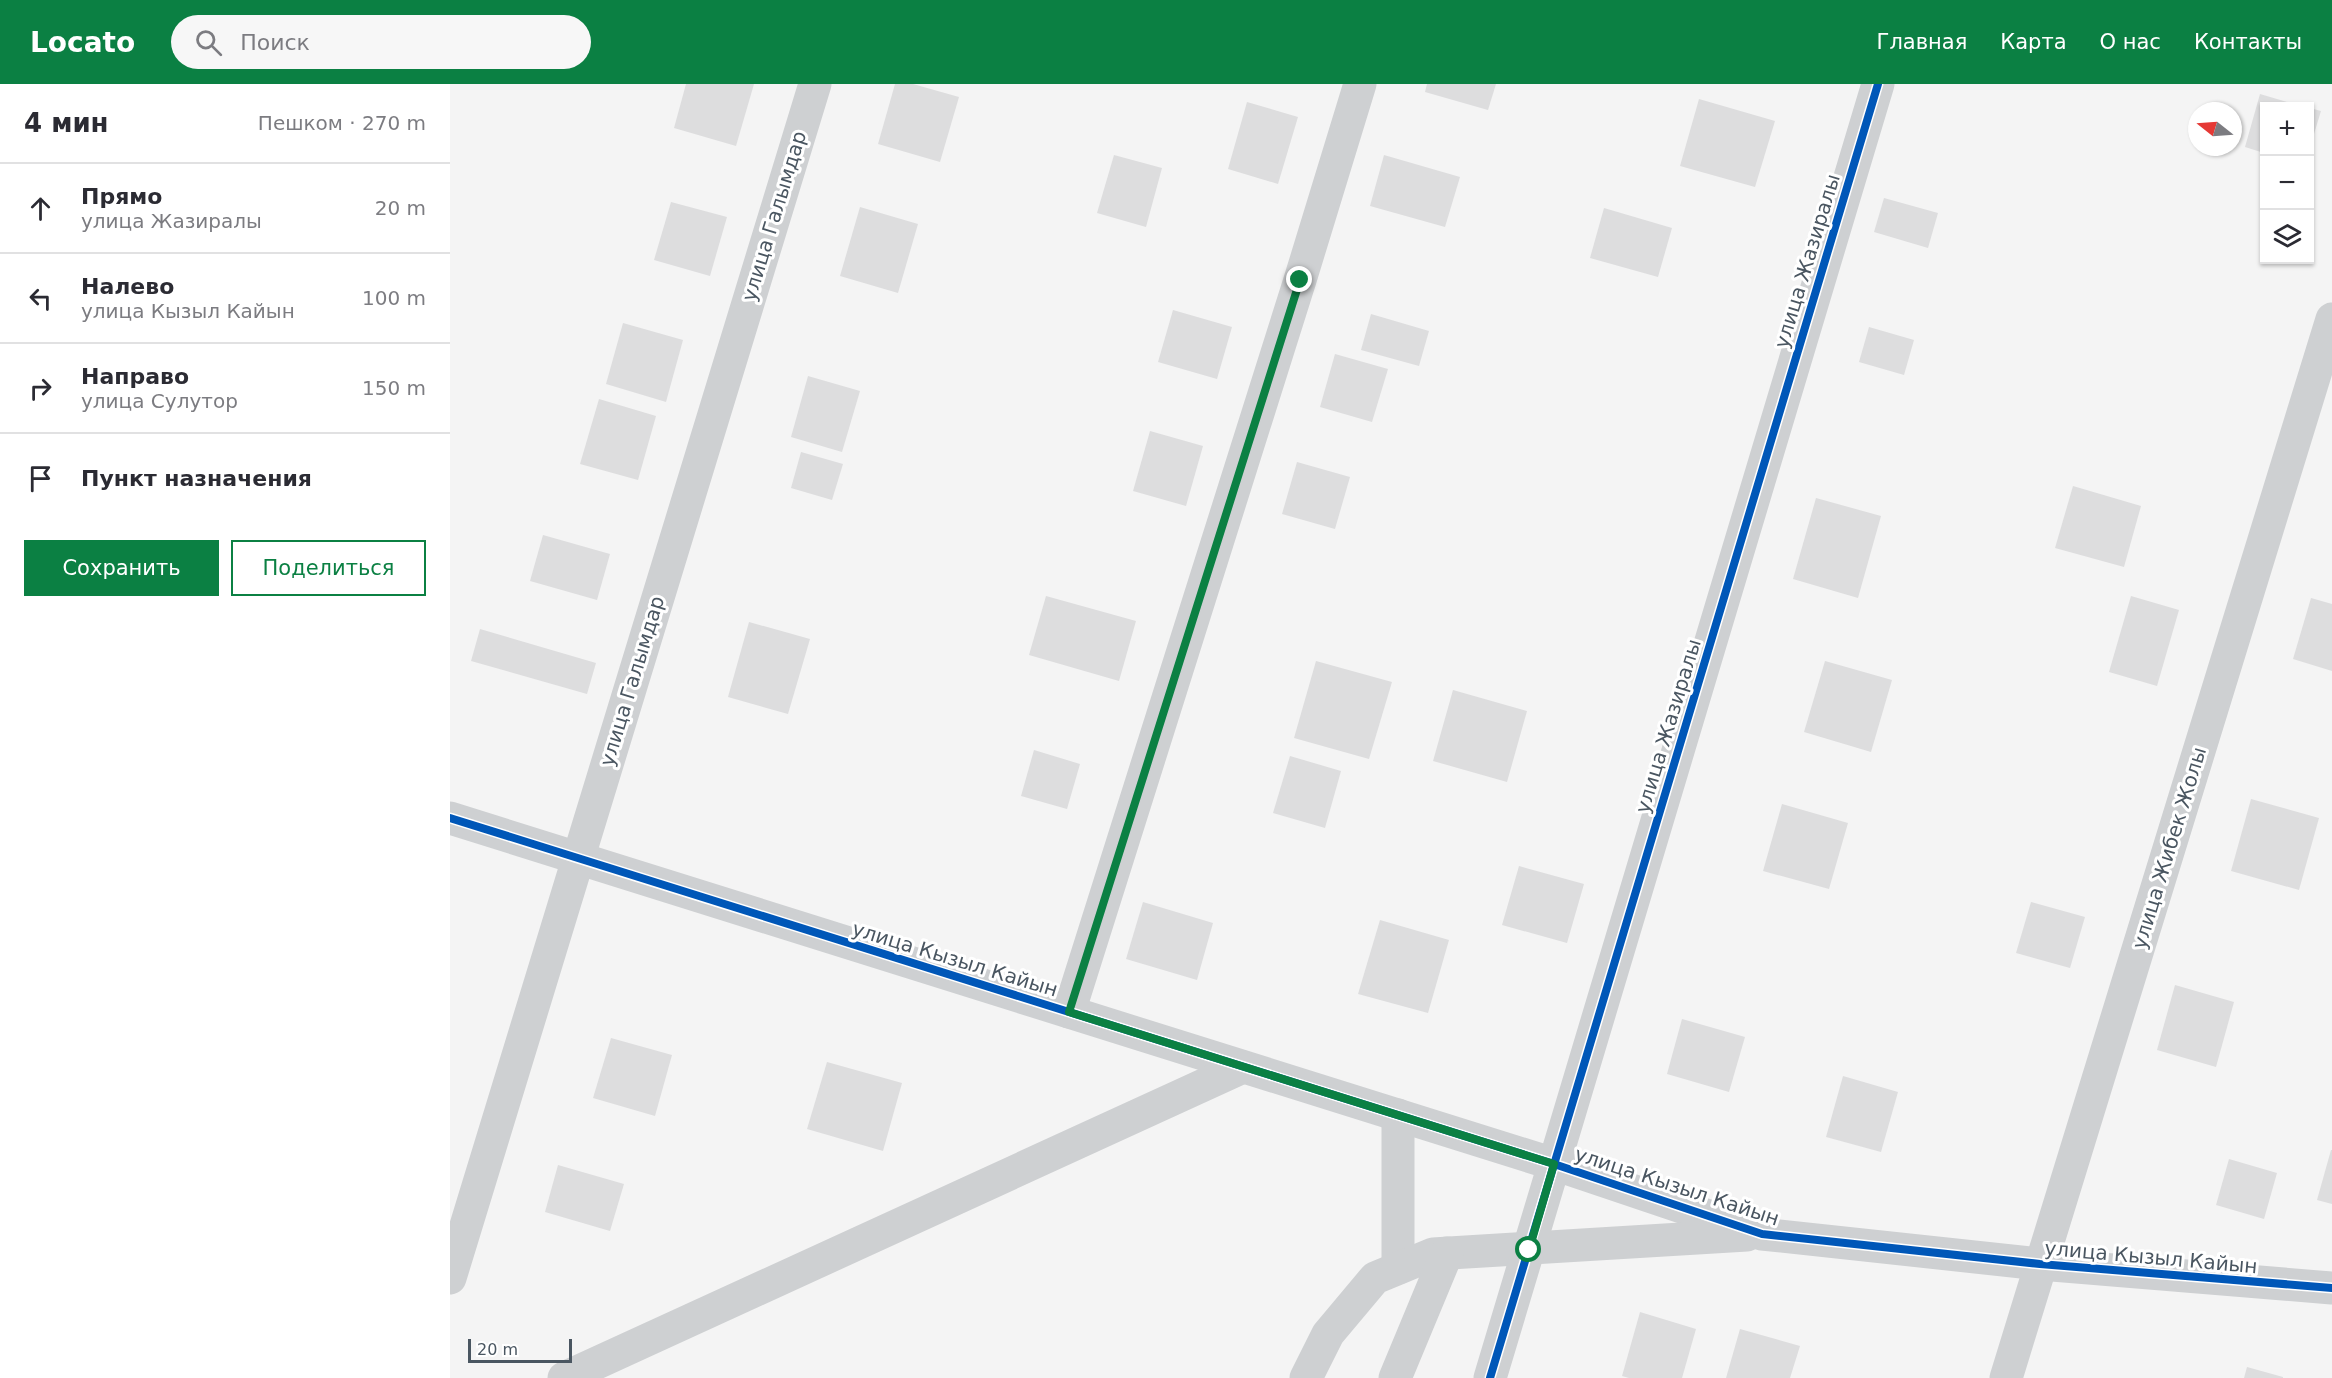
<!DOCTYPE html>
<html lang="ru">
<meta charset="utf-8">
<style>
body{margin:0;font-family:"DejaVu Sans",sans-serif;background:#f7f7f7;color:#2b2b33}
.controls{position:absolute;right:18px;top:18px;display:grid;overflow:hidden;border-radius:0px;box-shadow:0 2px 4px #0004}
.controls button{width:54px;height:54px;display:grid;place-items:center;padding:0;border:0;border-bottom:2px solid #e1e1e2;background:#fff;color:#2b2b33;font:30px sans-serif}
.compass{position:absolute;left:1738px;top:18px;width:54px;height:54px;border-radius:50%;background:#fff;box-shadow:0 2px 4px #0004;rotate:287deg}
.scale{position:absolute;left:18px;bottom:15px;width:104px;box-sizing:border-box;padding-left:6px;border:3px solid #4a5661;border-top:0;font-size:16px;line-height:21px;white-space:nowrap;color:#4a5661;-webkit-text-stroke:4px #fff;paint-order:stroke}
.stop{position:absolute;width:18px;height:18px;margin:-14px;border:4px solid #0b8043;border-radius:50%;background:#fff}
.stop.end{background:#0b8043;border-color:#fff;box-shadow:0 2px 6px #0008}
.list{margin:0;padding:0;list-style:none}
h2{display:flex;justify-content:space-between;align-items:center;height:78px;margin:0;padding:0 24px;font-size:26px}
h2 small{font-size:20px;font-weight:400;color:#7c7c81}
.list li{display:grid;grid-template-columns:39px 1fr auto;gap:18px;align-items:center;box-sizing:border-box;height:90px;padding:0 24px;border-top:2px solid #e1e1e2}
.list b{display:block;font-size:22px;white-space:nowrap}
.list p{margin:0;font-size:20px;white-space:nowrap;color:#7c7c81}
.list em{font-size:20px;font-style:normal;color:#7c7c81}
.actions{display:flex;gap:12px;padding:18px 24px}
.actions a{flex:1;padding:14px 0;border:2px solid #0b8043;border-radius:0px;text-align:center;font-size:21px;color:#0b8043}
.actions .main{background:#0b8043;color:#fff}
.icon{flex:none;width:33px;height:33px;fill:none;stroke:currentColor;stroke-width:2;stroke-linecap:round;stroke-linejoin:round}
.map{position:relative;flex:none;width:1882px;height:1294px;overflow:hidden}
header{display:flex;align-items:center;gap:36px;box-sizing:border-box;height:84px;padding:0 30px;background:#0b8043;color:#fff}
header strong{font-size:28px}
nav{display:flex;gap:33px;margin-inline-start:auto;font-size:21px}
.search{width:420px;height:54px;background:#f7f7f7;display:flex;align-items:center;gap:15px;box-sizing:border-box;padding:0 21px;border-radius:33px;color:#7c7c81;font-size:22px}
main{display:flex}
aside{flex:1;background:#fff}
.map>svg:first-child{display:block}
</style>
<header>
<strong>Locato</strong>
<div class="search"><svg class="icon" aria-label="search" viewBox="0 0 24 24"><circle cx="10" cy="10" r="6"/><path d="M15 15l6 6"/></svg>Поиск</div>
<nav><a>Главная</a><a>Карта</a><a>О нас</a><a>Контакты</a></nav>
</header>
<main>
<aside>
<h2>4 мин<small>Пешком · 270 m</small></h2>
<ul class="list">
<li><svg class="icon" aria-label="ahead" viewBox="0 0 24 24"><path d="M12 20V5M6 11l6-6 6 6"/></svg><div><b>Прямо</b><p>улица Жазиралы</p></div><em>20 m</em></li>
<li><svg class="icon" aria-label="left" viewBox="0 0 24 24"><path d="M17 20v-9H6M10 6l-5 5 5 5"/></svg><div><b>Налево</b><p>улица Кызыл Кайын</p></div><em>100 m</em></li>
<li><svg class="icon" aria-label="right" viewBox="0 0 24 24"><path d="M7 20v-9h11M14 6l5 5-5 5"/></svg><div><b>Направо</b><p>улица Сулутор</p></div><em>150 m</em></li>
<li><svg class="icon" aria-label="arrive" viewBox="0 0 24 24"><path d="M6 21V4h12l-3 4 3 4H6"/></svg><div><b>Пункт назначения</b></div></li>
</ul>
<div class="actions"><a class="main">Сохранить</a><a>Поделиться</a></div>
</aside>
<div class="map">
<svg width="1882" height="1294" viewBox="0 0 1882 1294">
<rect width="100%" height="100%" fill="#f4f4f4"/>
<!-- building -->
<g fill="#ddddde">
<polygon points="236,0 304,0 286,62 224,44"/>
<polygon points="445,0 463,0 509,13 490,78 428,60"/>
<polygon points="977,0 1046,0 1038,26 975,8"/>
<polygon points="1810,10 1851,22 1814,22 1814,69 1795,63"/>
<polygon points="1249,15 1325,37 1305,103 1230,82"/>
<polygon points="797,18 848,33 828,100 778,85"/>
<polygon points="1860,24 1871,27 1860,63"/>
<polygon points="664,71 712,84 696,143 647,129"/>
<polygon points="934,71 1010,93 995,143 920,122"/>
<polygon points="1434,114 1488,129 1478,164 1424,148"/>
<polygon points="221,118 277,133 260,192 204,176"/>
<polygon points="410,123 468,140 448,209 390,192"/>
<polygon points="1154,124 1222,144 1208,193 1140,174"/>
<polygon points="723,226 782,243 767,295 708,278"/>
<polygon points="921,230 979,247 969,282 911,266"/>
<polygon points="173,239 233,256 216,318 156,300"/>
<polygon points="1419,243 1464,256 1454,291 1409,278"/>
<polygon points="885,270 938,285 922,338 870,323"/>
<polygon points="358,292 410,307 392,368 341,353"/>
<polygon points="149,315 206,332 188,396 130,380"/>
<polygon points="700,347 753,362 736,422 683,407"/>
<polygon points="351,368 393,380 382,416 341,404"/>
<polygon points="847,378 900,393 885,445 832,430"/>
<polygon points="1623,402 1691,422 1674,483 1605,464"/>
<polygon points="1366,414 1431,432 1408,514 1343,495"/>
<polygon points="93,451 160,470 147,516 80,497"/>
<polygon points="596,512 686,537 669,597 579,571"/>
<polygon points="1681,512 1729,526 1707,602 1659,588"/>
<polygon points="1861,514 1882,520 1882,587 1843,575"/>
<polygon points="299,538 360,555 338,630 278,613"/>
<polygon points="30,545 146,579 137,610 21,577"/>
<polygon points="866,577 942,598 919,675 844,654"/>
<polygon points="1375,577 1442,596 1421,668 1354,648"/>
<polygon points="1003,606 1077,627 1057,698 983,677"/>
<polygon points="584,666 630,680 617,725 571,712"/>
<polygon points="840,672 891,687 875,744 823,729"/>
<polygon points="1801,715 1869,734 1849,806 1781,787"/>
<polygon points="1332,720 1398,739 1379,805 1313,787"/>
<polygon points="1069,782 1134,800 1117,859 1052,841"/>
<polygon points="693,818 763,839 747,896 676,875"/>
<polygon points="1581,818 1635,833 1620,884 1566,869"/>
<polygon points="930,836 999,856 978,929 908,910"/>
<polygon points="1725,901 1784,918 1766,983 1707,966"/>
<polygon points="1232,935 1295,953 1279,1008 1217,990"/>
<polygon points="161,954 222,971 205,1032 143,1014"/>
<polygon points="377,978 452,999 433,1067 357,1045"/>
<polygon points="1393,992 1448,1008 1431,1068 1376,1053"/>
<polygon points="1881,1066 1882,1066 1882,1120 1867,1116"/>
<polygon points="1779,1075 1827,1089 1814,1135 1766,1121"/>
<polygon points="108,1081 174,1100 160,1147 95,1128"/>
<polygon points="1190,1228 1246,1245 1232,1294 1179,1294 1172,1292"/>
<polygon points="1290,1245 1350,1262 1340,1294 1276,1294"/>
<polygon points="1797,1283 1833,1293 1833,1294 1794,1294"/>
</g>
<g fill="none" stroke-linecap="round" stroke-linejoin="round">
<!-- minor -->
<g stroke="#ced0d2" stroke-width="33">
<polyline points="0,734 1104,1080 1312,1150 1590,1180 1882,1204"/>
<polyline points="619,928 850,196 910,0"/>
<polyline points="948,1031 948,1184"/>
<polyline points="0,1194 365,0"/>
<polyline points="114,1294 793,983"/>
<polyline points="856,1294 878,1250 925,1194 983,1170 1297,1151"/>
<polyline points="945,1294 997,1169"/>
<polyline points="1040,1294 1428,0"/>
<polyline points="1556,1294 1882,235"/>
</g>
<defs>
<g id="cycleway">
<polyline points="0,734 1104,1080 1312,1150 1590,1180 1882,1204"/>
<polyline points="1040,1294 1428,0"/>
</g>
</defs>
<!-- cycleway casing -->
<use href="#cycleway" stroke="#fff" stroke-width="11"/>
<!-- cycleway -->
<use href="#cycleway" stroke="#0057b8" stroke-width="8"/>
</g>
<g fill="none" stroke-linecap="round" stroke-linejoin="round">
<!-- route -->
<polyline stroke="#0b8043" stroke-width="8" points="850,196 619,928 1104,1080 1079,1166"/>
</g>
<g text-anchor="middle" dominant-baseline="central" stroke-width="6" stroke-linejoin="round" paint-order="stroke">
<!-- street labels -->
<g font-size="20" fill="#4a5661" stroke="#fff">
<text transform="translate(324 132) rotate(-73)">улица Галымдар</text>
<text transform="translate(1357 177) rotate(-73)">улица Жазиралы</text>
<text transform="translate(182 597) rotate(-73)">улица Галымдар</text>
<text transform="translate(1218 642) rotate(-73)">улица Жазиралы</text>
<text transform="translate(1719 764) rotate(-73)">улица Жибек Жолы</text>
<text transform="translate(505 875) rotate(17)">улица Кызыл Кайын</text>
<text transform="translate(1227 1102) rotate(18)">улица Кызыл Кайын</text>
<text transform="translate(1701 1173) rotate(5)">улица Кызыл Кайын</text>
</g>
</g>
</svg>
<div class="controls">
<button>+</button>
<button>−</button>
<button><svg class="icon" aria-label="layers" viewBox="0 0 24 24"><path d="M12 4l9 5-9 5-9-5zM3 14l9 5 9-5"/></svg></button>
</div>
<svg class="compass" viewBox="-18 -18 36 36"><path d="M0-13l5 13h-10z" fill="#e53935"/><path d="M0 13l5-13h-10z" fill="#7c7c81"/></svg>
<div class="scale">20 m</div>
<div class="stop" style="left:1079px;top:1166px"></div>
<div class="stop end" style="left:850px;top:196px"></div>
</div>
</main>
